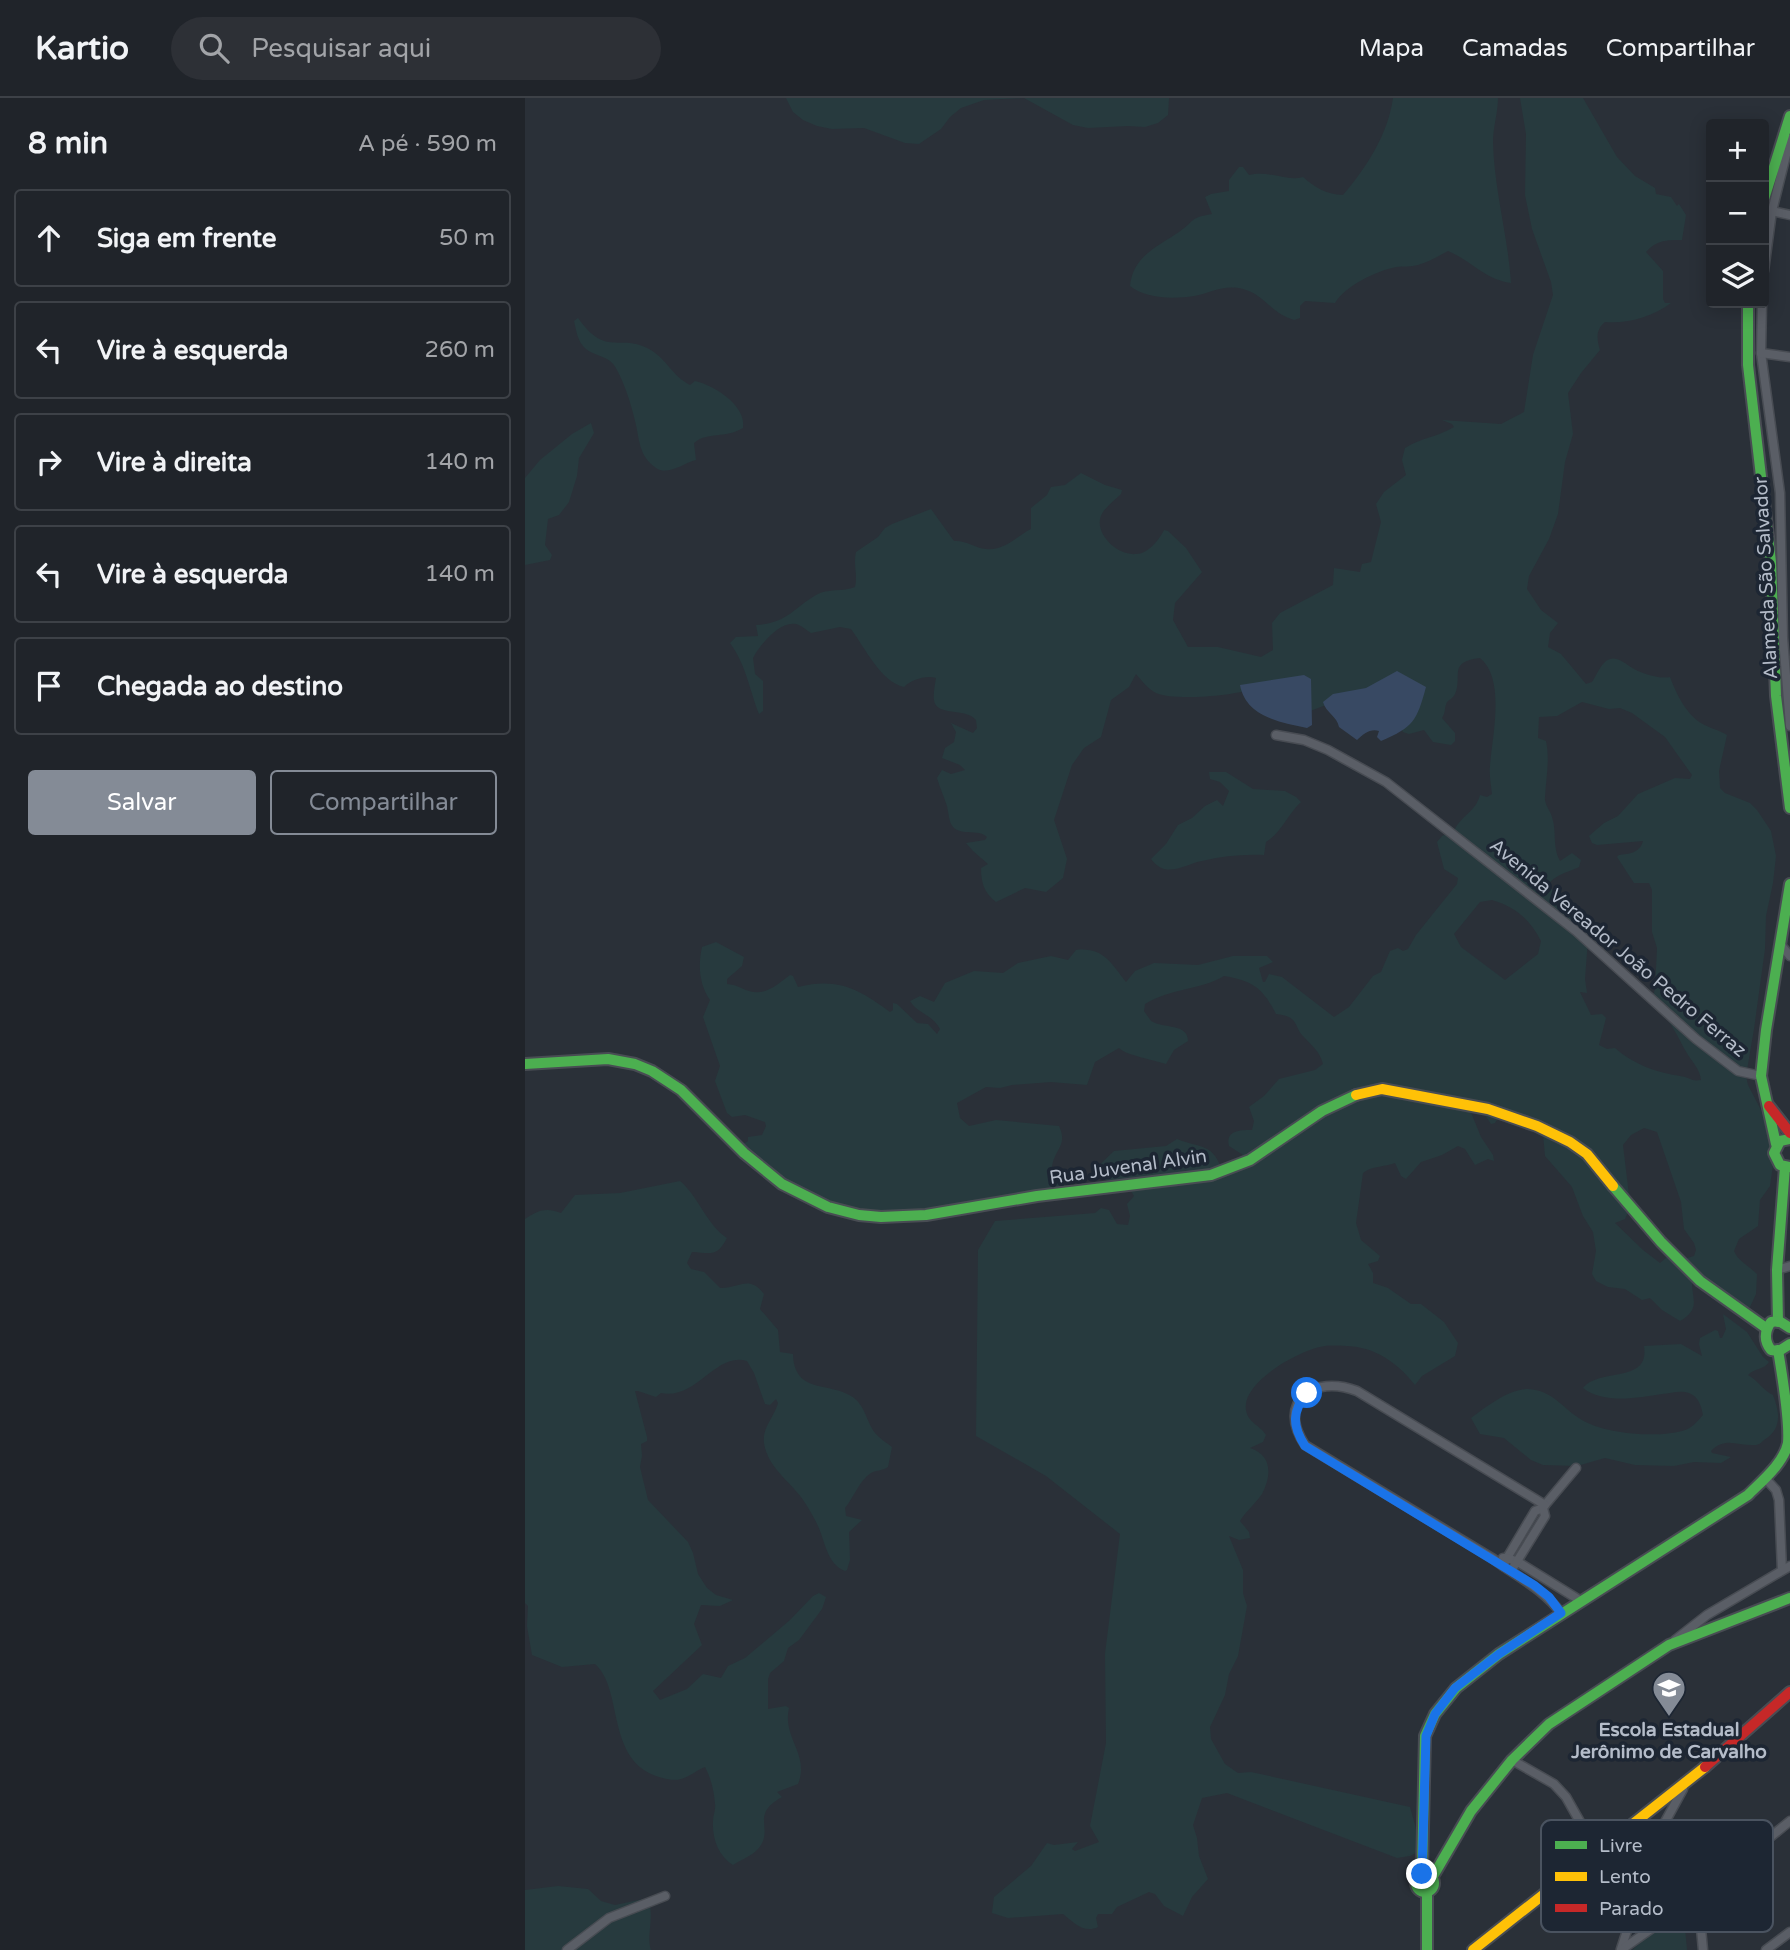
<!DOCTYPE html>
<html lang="pt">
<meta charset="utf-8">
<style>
body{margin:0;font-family:"Varela Round",sans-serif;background:#2d3036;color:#f1f3f6}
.controls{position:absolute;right:21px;top:21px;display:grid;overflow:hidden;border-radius:7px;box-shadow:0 4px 18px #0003}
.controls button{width:63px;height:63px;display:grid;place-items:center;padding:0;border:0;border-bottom:2px solid #3d4147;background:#20242a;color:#f1f3f6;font:35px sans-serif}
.stop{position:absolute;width:21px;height:21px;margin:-16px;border:5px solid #1a73e8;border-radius:50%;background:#fff}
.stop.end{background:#1a73e8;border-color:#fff;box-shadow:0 2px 7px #0008}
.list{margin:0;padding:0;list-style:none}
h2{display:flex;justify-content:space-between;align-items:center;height:91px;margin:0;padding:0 28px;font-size:30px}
h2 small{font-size:23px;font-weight:400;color:#a2a4a8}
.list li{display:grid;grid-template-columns:46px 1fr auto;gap:21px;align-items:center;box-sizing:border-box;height:98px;margin:0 14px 14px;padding:0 14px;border:2px solid #3d4147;border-radius:7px}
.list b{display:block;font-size:26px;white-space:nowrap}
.list em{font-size:23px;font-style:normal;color:#a2a4a8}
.actions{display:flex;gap:14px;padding:21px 28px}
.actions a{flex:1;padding:16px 0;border:2px solid #848b96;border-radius:7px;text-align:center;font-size:24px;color:#848b96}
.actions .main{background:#848b96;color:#fff}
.icon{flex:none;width:38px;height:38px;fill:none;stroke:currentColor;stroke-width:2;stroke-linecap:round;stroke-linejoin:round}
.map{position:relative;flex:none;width:1265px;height:1852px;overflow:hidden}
header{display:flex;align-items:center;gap:42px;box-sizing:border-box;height:98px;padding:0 35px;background:#20242a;border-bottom:2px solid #3d4147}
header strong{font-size:33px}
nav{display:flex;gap:38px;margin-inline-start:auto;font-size:24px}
.search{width:490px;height:63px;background:#2d3036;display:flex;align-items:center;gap:18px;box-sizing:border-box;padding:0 24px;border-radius:38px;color:#a2a4a8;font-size:26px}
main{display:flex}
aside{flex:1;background:#20242a}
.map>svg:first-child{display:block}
</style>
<header>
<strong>Kartio</strong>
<div class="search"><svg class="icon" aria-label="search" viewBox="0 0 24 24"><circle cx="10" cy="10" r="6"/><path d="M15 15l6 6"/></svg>Pesquisar aqui</div>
<nav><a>Mapa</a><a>Camadas</a><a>Compartilhar</a></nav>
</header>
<main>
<aside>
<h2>8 min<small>A pé · 590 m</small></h2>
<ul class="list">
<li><svg class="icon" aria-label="ahead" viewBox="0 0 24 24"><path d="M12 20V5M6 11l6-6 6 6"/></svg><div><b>Siga em frente</b></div><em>50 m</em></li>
<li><svg class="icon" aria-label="left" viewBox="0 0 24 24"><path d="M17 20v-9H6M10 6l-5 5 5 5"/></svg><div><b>Vire à esquerda</b></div><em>260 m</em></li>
<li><svg class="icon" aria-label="right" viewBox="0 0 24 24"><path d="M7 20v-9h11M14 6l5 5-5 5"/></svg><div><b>Vire à direita</b></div><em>140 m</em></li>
<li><svg class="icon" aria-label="left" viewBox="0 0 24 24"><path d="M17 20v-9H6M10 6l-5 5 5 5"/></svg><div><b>Vire à esquerda</b></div><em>140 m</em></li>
<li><svg class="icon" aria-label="arrive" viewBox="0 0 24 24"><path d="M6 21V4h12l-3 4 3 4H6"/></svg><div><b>Chegada ao destino</b></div></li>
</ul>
<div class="actions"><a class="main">Salvar</a><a>Compartilhar</a></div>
</aside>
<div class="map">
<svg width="1265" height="1852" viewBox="0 0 1265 1852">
<rect width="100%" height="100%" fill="#2a3038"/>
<!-- green -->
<g fill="#273a3e" fill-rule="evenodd">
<polygon points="261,0 644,0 643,17 633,25 620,29 603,28 563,30 548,27 499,0 459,2 436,10 425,19 416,31 394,46 380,45 339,30 307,31 292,28 278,22 268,14"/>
<path d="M868 0H973C973 15 968 29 968 44 969 91 983 138 986 185 959 181 947 163 923 153 913 158 904 164 893 167 886 169 878 168 871 169 851 173 820 188 810 205L780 203 775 208V220L769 222C764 220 758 218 754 215 741 206 734 195 718 191 699 186 686 195 669 198 649 201 621 201 605 188 608 158 632 149 654 134 671 122 664 120 687 116L680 99 686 96 704 93V82L714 69H718L724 77C745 72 761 84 778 79 791 90 800 96 818 97 842 69 863 36 868 0Z"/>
<path d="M995 0H1058L1092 59 1110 78 1130 90 1131 96 1146 99 1152 108 1154 106 1161 117 1157 142C1141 142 1132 142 1121 154L1138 173V201L1140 205H1146C1127 219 1103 226 1080 224 1070 232 1072 242 1075 252L1056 275 1043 295 1048 336 1040 364 1033 416 1024 441 1004 478 1002 491 1016 512 1033 525 1025 535 1023 549 1036 556 1061 586 1067 584C1071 578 1074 570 1079 565 1091 553 1102 569 1113 573 1123 577 1135 581 1145 579 1151 595 1161 616 1176 625 1184 630 1194 632 1202 637L1194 673 1195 690 1200 695 1225 705 1232 712 1246 733 1251 758 1248 785 1241 818 1240 851 1229 931 1221 978 1223 987 1236 1012 1249 1060 1245 1088 1235 1102 1233 1128 1214 1141 1209 1153C1213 1163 1224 1168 1232 1176L1231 1196 1225 1209 1221 1210 1167 1182C1166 1200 1177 1210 1155 1223L1137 1212 1125 1200 1117 1202 1100 1191 1083 1189 1071 1183 1067 1176 1071 1153 1068 1134 1058 1118 1047 1089 1020 1058 1018 1036 1012 1032 973 1020 970 1025 966 1026 958 1014 945 1012 956 1039 968 1057 969 1063 963 1061 950 1067 940 1051 933 1048 917 1057 896 1064 881 1081 876 1078 870 1065C860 1069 846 1068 838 1075L831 1125 836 1142 855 1158 853 1163 843 1166 848 1175V1185L863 1190 886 1206H896L919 1224 933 1245 930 1258 897 1278 890 1287C875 1268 856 1253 832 1249 827 1248 805 1247 800 1248 776 1251 716 1284 721 1312 723 1325 735 1327 741 1337L738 1344 725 1350C747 1357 747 1377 737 1396 731 1405 721 1413 715 1423L724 1434 725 1440 714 1442 704 1438 718 1472V1495L722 1508 713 1558 704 1576 700 1597 685 1629 686 1641 700 1666 713 1675 726 1674 885 1709 897 1752 885 1758 872 1760 702 1695 677 1700 668 1727 672 1740 674 1758 683 1781 667 1799 658 1818 639 1808 630 1796 624 1794 592 1809 587 1816H573L571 1820 573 1829C559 1836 548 1824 538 1816L483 1820 467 1815 469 1799 506 1768 522 1745 529 1747 553 1744 547 1751 550 1753 574 1744 565 1728 581 1645 580 1556 595 1436 521 1378 451 1338 453 1152 470 1123 570 1115 576 1110 584 1112 592 1126 603 1127 605 1118 602 1106 609 1098C601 1080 578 1089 569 1072L589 1053 641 1048 652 1041C677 1051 688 1044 698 1075L710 1066 709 1062 718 1057 704 1048C700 1032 716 1032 727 1032L729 1023 724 1009 739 998 754 981 790 972 798 966C795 953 786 947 777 937 773 933 772 926 768 922 763 917 757 917 751 916 738 890 728 883 699 878 676 892 646 890 620 906L619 913C620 915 625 921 626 923 639 931 663 925 663 943L649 952 641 966C629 962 600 957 594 950L570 964 562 987 526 984 487 987 475 990 461 989 432 1005 435 1020 444 1028 471 1022 534 1028C543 1048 530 1050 527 1068L531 1079 541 1085 539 1089 515 1091 415 1114 356 1123 262 1089C250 1070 232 1063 214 1049L223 1043V1039L237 1037 241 1028 240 1024 220 1017 207 1019 202 1015 190 983 195 968 178 919 185 902C174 886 173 867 177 849L191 844 219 859 217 868 202 881V886C212 887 215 890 224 893 241 898 253 886 265 877L268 878 273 889C313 879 334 891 365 914L368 912V905L372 906 392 925 403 926 412 936 415 931C408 917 392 915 385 903L395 898 409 904 420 885 449 873 478 875 493 865 526 858 543 862 551 852C578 849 585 864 601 884L610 873 629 865 673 867 708 858H742L748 864 734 870 738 884H740L744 876 757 879 809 919 824 909 848 878 856 874 865 853 873 850 878 853 883 851 891 837 932 786 933 780 919 771 912 744 917 738 929 733C936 717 950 715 955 697L962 699 967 696C966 686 964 677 965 668 967 639 981 581 955 560 922 564 938 578 930 596 929 599 924 602 922 604 919 610 921 614 917 620L930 635V643L926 647 908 644 899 632 884 636 878 634 873 626 831 596 785 613 726 591C709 598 648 603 631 595 623 591 617 583 611 576L604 589 586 602 576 639 559 650 547 667 529 722 542 761 538 780 521 794 500 790 471 804C459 795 456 784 456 770L463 766 448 753 441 745 460 742 462 739C455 733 448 735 440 734 423 732 425 721 422 708 419 699 415 690 412 680L417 672 426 676 440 672 435 667 417 660 420 650 429 644 431 634 426 625 448 635 452 630 451 622C440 609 411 619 409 602 408 595 410 587 411 580 401 577 386 582 379 589 356 584 340 550 326 531L315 529 286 535C281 532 276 527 271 526 254 523 235 547 228 560L230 576 238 583V613L234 616C224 590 221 567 205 545L211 539 233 538 231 527C263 525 267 511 291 497 303 490 318 494 330 489 333 478 328 466 331 454L353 439 360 430 367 426 406 411 429 443C441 442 450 450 461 451 479 453 492 438 506 431V410L522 397 526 389 540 387 556 375 580 387 597 392 596 396C589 403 577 411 575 421 572 439 594 458 611 456 623 456 634 442 639 432L643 433 661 450 677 474 650 505 648 522 663 549H693L736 559 748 552 747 525 755 515 808 487 809 470 835 474 837 466 846 464 856 424 851 406 859 394 881 377 877 362 880 350C895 340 913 339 929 329L927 326 917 322 976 326 999 314 1008 257 1028 197 1026 184 1007 131 1000 97 1001 36ZM1057 604 1084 611 1095 610 1107 615 1140 639 1167 677 1165 681 1150 680 1113 696 1093 718 1079 725 1064 738 1067 745 1072 747 1118 743C1115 755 1104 756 1094 757L1092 759 1109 785H1124L1127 792V834L1132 850 1130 891 1126 905C1147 922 1150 935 1163 957 1169 966 1175 972 1176 982 1167 984 1164 979 1155 978 1132 975 1108 966 1090 950L1082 951 1074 947 1081 920 1077 916 1066 917 1055 894 1062 895 1060 881 1063 841C1053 830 1052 814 1043 803 1038 798 1029 794 1023 788 1028 777 1044 774 1054 769L1056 762 1047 755 1035 763C1027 749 1032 734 1027 719 1025 712 1019 706 1020 699 1021 680 1025 662 1021 643L1013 640 1014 619 1032 618ZM967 802C991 809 1005 822 1016 843L1013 856 980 882 936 849 929 836 955 804ZM1119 1030 1132 1034 1156 1104 1159 1131 1169 1145 1171 1152 1169 1158 1159 1161 1142 1159 1135 1165 1118 1152 1090 1125 1100 1121 1107 1106 1104 1097 1098 1047 1106 1037Z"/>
<path d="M53 220C81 260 95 235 124 251 143 262 146 277 165 287L170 283C189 287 222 308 218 330 200 341 183 333 169 345L171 362C159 365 143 378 131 370 113 357 115 342 110 323 106 306 100 287 92 272 85 256 67 259 58 248 52 241 51 231 49 223Z"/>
<polygon points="66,325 69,335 54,360 52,378 44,404 34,417 23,421 20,447 27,457 25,462 0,467 0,380 15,362 47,336"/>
<path d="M684 674H701L728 691 760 693 771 699 776 704C762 717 757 734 741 744L739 757C719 756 697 758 677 763 665 765 652 774 639 771 633 769 629 765 626 761L641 746 653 727 667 720 680 708 692 702 698 708 704 693 695 684 685 681Z"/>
<path d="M155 1083C174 1099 181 1126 202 1140 192 1159 187 1155 167 1154L162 1165 166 1171 179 1174 195 1190C213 1191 224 1176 239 1196L235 1211 253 1232 255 1254 268 1256C269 1296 304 1284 326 1298 340 1306 341 1323 350 1335 354 1340 362 1345 367 1349L363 1369C357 1373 352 1372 346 1375 334 1383 329 1399 320 1410L321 1418 337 1422 324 1434 325 1462 322 1472 320 1473C302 1466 300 1443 293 1428 290 1421 286 1415 282 1408 270 1386 243 1372 239 1345 237 1329 249 1320 253 1305L251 1301 245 1307 240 1306 229 1275 222 1263C191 1253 172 1302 136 1295L131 1299 113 1293H110L122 1339V1343L116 1346 117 1358 115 1369 123 1402 163 1444 168 1455 173 1476 182 1490 191 1497 208 1502 195 1508 176 1507 169 1526 177 1547 128 1593 135 1602 162 1591 178 1576 196 1580 203 1568 220 1560 265 1522 288 1498 294 1495 301 1499 297 1511 274 1542 263 1550 259 1563 245 1575 243 1581V1611L261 1608 264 1610C257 1640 285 1656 273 1686L252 1694 257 1699C226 1716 247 1729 236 1747 230 1757 217 1761 208 1767 193 1758 187 1740 188 1723 188 1717 191 1712 190 1706 189 1693 186 1680 180 1669 172 1672 164 1679 156 1681 149 1683 141 1681 134 1679 80 1663 99 1591 70 1566L37 1569 7 1557 2 1528 3 1508 0 1505V1121C13 1112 21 1109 36 1115L50 1097 95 1095Z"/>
<path d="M1198 1216 1222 1234 1238 1259 1244 1264C1239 1272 1229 1270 1223 1277 1234 1283 1237 1292 1248 1297 1255 1315 1257 1331 1239 1342 1236 1345 1234 1347 1229 1347 1213 1348 1200 1338 1186 1353L1187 1355 1206 1359 1196 1365 1169 1364 1149 1368 1110 1367 1080 1360 1052 1368 1018 1367 1006 1362 979 1340 955 1336 946 1320C961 1309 984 1291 1003 1291 1028 1292 1038 1311 1057 1322 1080 1336 1131 1340 1157 1333 1166 1331 1172 1324 1178 1317 1176 1308 1174 1299 1164 1295 1156 1292 1146 1295 1137 1296 1113 1300 1078 1306 1058 1290 1075 1269 1125 1286 1119 1248L1156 1246 1177 1258 1174 1246 1175 1240 1190 1232 1193 1233 1195 1240H1197L1201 1231Z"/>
<path d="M33 1788 63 1791 76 1803 90 1807 123 1800C130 1820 121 1837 126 1852H0V1792Z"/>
<polygon points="1155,1815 1159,1820 1162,1852 1107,1852 1148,1817"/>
</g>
<!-- water -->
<g fill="#384963">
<path d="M872 573 901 589C892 622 889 629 856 643L852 639 854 633C846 630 838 636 832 642L814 629C812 618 801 615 798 604L808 596 841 590Z"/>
<path d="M779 577 786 581 787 627 782 630C755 624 721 619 715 587Z"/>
</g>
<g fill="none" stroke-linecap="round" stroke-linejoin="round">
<defs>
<g id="street">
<polyline points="1247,113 1265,117"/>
<polyline points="1239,173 1247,113 1265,41"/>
<polyline points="1237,205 1236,255 1255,395 1258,540 1265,628"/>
<polyline points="1236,255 1265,259"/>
<polyline points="751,637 779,642 803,652 861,684 1051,833 1171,941 1213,973 1236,978"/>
<polyline points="1256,847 1265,858"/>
<polyline points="1252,1172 1265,1168"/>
<polyline points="1240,1380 1251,1392 1254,1402 1257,1472"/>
<polyline points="1020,1407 1051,1370"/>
<polyline points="978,1460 982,1460 1010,1413 1018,1410"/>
<polyline points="978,1468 982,1460 993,1464 1056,1503"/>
<path d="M986 1473 1020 1418 1018 1410 1020 1407 832 1293C788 1276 751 1304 780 1347L967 1460C992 1479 1017 1490 1036 1515"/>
<polyline points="1150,1542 1182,1517 1265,1468"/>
<polyline points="987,1662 1029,1686 1041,1699 1072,1754"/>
<polyline points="1173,1798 1178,1852"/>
<polyline points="1096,1851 1134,1735 1158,1691"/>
<polyline points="42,1852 84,1820 140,1798"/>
<polyline points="1096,1852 1173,1798 1265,1723"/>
<polyline points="1241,1852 1265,1834"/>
</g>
<g id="fast">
<polyline points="1239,101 1265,18"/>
<polyline points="1223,205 1223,267 1246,464 1251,598 1265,710"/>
<polyline points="0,966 83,961 110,966 127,973 156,992 219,1055 257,1086 303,1109 334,1117 356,1119 401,1117 512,1098 686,1077 725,1062 797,1013 831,997"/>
<polyline points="1265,1041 1255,1043 1249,1055 1255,1067 1265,1069"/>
<polyline points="1251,1046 1236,978 1241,932 1265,786"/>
<polyline points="1088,1088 1136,1144 1175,1183 1241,1230"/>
<polyline points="1253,1224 1252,1172 1260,1069"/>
<path d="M1265 1230 1254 1223 1246 1224C1239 1234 1239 1243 1246 1252L1254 1253 1265 1246"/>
<path d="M897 1776 900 1638 910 1616 931 1590 974 1556 1223 1397C1237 1383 1259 1365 1263 1345 1265 1322 1257 1276 1253 1252"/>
<circle cx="900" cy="1785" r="9"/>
<polyline points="907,1780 946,1713 987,1662 1024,1626 1144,1547 1265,1500"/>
<polyline points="902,1794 902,1852"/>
</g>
<g id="slow">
<polyline points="831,997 857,991 963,1011 1012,1028 1045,1044 1062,1056 1088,1088"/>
<polyline points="948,1852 1180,1669"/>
</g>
<g id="jam">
<polyline points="1244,1008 1265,1035"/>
<polyline points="1180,1669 1265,1594"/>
</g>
</defs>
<!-- street casing -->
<use href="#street" stroke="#484c53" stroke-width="11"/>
<!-- fast casing -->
<use href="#fast" stroke="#484c53" stroke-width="14"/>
<!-- slow casing -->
<use href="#slow" stroke="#484c53" stroke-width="14"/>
<!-- jam casing -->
<use href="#jam" stroke="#484c53" stroke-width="14"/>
<!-- street -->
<use href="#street" stroke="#5a5e66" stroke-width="8"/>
<!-- fast -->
<use href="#fast" stroke="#4caf50" stroke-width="10"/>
<!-- slow -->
<use href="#slow" stroke="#ffc107" stroke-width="10"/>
<!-- jam -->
<use href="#jam" stroke="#c62828" stroke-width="10"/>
</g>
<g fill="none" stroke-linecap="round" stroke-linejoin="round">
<!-- route -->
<path stroke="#1a73e8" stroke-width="9" d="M782 1295C767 1313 767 1328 780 1348L1009 1487 1024 1499 1036 1515 974 1556 930 1590 910 1616 901 1638 897 1776"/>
</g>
<!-- icons -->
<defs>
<symbol id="school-pin" viewBox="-11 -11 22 30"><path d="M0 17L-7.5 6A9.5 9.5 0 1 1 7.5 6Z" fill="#848b96" stroke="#1d2633"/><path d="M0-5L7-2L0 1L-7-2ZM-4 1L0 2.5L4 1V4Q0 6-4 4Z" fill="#fff"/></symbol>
</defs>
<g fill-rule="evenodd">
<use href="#school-pin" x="1125" y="1571" width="38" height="52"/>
</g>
<g text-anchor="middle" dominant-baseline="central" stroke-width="7" stroke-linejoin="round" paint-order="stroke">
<!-- street labels -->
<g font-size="19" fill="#b4bcc9" stroke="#1d2633">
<text transform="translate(1241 480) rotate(-93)">Alameda São Salvador</text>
<text transform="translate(1093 850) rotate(40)">Avenida Vereador João Pedro Ferraz</text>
<text transform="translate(603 1069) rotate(-8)">Rua Juvenal Alvin</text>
</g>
<!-- poi labels -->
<g font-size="19" font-weight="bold" fill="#b4bcc9" stroke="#1d2633">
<text x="1144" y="1632">Escola Estadual<tspan x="1144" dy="22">Jerônimo de Carvalho</tspan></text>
</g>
</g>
<!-- legend -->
<rect x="1016" y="1722" width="232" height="112" rx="10" fill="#1d2633" stroke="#4a5360" stroke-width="2"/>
<rect x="1030" y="1743" width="32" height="8" fill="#4caf50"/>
<rect x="1030" y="1774" width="32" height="9" fill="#ffc107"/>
<rect x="1030" y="1806" width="32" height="8" fill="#c62828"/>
<g font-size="19" fill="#b4bcc9">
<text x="1074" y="1754">Livre</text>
<text x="1074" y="1785">Lento</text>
<text x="1074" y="1817">Parado</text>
</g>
</svg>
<div class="controls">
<button>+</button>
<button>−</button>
<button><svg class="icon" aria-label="layers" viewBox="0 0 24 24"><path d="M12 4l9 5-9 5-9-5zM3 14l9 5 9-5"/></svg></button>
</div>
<div class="stop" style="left:782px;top:1295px"></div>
<div class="stop end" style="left:897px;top:1776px"></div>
</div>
</main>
